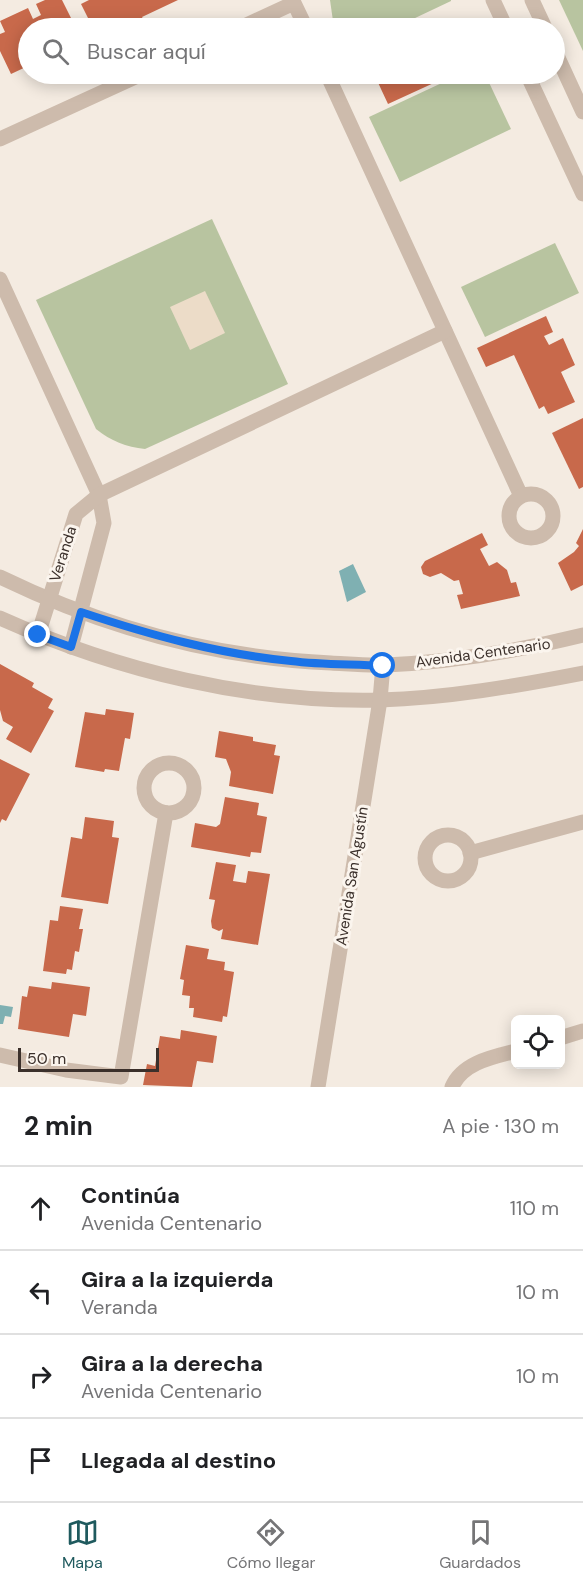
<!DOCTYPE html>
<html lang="es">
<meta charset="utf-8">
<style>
body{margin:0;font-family:"DM Sans",sans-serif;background:#f6f6f6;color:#202124}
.controls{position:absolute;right:18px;bottom:18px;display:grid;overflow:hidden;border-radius:9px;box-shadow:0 3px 15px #0003}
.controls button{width:54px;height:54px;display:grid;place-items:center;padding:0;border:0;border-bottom:2px solid #e0e0e0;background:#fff;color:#202124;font:30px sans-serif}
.scale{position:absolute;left:18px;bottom:15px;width:141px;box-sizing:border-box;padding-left:6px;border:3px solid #3b302b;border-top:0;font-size:16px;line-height:21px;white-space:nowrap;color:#3b302b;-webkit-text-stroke:4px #fbf5ee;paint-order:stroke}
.stop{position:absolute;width:18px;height:18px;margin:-14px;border:4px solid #1a73e8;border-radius:50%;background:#fff}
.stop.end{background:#1a73e8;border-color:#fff;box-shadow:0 2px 6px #0008}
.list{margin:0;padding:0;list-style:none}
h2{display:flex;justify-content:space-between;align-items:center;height:78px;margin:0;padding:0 24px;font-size:26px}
h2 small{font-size:20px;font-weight:400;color:#757577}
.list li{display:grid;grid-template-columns:39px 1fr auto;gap:18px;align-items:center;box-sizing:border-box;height:84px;padding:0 24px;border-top:2px solid #e0e0e0}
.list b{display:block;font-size:22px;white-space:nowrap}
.list p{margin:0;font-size:20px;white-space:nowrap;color:#757577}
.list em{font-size:20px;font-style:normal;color:#757577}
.icon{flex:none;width:33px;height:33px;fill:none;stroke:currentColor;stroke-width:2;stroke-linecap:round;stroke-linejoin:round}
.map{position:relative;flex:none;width:583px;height:1087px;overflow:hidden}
.search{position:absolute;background:#fff;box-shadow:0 3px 15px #0003;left:18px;right:18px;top:18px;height:66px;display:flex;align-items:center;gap:15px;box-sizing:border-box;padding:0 21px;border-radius:33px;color:#757577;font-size:22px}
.sheet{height:414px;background:#fff}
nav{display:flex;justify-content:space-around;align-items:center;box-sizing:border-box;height:84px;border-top:2px solid #e0e0e0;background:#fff;font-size:16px;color:#757577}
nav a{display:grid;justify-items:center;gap:3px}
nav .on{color:#1f5a5e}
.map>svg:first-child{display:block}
</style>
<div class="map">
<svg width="583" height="1087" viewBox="0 0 583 1087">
<rect width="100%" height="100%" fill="#f4ebe1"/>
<!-- green -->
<g fill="#b8c4a0">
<polygon points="330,0 451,0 451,1 394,28 334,28"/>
<polygon points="559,0 583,0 583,51"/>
<polygon points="461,74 485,74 511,129 400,182 369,117"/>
<path d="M212 219 288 384 145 449C126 447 111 441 96 429L36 300Z"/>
<polygon points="555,243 579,293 485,337 461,287"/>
</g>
<!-- plaza -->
<polygon fill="#ecdcc8" points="205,291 225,333 190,350 170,307"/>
<!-- water -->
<g fill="#7fb0b2">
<polygon points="353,564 366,592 347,602 339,571"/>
<polygon points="0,1005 13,1007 11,1017 5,1016 3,1024 0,1024"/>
</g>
<!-- building -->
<g fill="#c8694b">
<polygon points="45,0 62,0 76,28 28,28 28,66 11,74 0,51 0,34 5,32 0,21 28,8 33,19 41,15 36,4"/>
<polygon points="89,0 178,0 142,17 146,24 136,28 93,28 81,4"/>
<polygon points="374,74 448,74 449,76 388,104"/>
<polygon points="546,316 553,332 544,336 549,345 563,338 575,365 561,372 575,402 548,414 544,406 539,409 514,355 486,367 477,348"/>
<polygon points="583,418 583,487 579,489 552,433"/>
<polygon points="583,529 583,585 571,591 558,563 574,552 579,546 576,543"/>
<polygon points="482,533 488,545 480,549 489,566 497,562 507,570 511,583 516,582 520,596 461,609 457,595 463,594 459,580 454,581 441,573 430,577 423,574 421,567 425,561"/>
<polygon points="0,664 34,683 32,687 53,699 48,708 54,711 31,753 6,739 13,727 3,721 0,710"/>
<polygon points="106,709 134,713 130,739 125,738 119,771 105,769 104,772 75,767 85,712 105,715"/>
<polygon points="219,731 253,737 253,741 276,745 274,755 280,756 273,794 229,786 231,772 226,759 215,757"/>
<polygon points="0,759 30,774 6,821 2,819 0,823"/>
<polygon points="225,797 259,803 257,815 267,817 261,853 251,852 250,857 191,847 195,823 216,827 220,824"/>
<polygon points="85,817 114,821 112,837 119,838 108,904 61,897 71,837 82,839"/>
<polygon points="216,862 236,865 233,881 246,883 248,871 270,874 258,945 221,939 223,929 219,931 212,928 211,921 215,900 209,899"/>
<polygon points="60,906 83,909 79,929 83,929 79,952 75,951 72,970 67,969 66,974 43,971 50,920 58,921"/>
<polygon points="186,945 209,949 207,959 225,962 224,970 234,972 227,1017 223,1016 222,1022 193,1017 194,1008 189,1008 190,996 182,995 184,980 180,979"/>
<polygon points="52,982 90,987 86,1016 73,1014 69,1037 18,1029 22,996 27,997 29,986 51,989"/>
<polygon points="181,1030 217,1036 213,1063 197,1061 192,1087 143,1085 147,1064 155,1066 160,1036 180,1039"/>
</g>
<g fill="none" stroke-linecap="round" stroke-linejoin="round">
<!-- minor -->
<g stroke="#cdbbac" stroke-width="15">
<polyline points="493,0 506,28"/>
<polyline points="532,0 545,28"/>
<polyline points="240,28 294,3 306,28"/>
<polyline points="554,49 583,112"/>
<polyline points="327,74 521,496"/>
<polyline points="527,74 583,194"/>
<polyline points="0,139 142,74"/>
<polyline points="0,279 99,495 104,523 71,647"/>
<circle cx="531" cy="516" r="22"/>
<path d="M0 577C103 627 216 658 331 663 349 664 368 666 386 665 453 662 518 651 583 635"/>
<path d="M0 618C118 671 250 703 380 700 448 698 516 686 583 673"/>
<polyline points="38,635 76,514 99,495 445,331"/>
<circle cx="169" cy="788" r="25"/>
<circle cx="448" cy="858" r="23"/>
<polyline points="470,853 583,822"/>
<polyline points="560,1038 583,1031"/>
<polyline points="0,1055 66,1070 121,1077 166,813"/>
<polyline points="318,1087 380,700 383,665"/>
<path d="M452 1087C462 1063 492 1057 516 1051"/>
</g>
</g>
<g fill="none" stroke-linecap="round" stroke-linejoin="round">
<!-- route -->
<path stroke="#1a73e8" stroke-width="8" d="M38 635 71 647 81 612C150 635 219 654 291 661 322 665 353 664 383 666"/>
</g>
<g text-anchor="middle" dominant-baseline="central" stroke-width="6" stroke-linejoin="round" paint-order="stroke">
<!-- street labels -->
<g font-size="15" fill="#3b302b" stroke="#fbf5ee">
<text transform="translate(63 554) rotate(-72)">Veranda</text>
<text transform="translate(483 653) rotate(-8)">Avenida Centenario</text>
<text transform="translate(352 876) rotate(-81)">Avenida San Agustín</text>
</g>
</g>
</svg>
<div class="controls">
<button><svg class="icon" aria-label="locate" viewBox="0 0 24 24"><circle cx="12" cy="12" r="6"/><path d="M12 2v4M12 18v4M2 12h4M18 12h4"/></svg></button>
</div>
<div class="scale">50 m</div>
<div class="stop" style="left:383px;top:666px"></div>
<div class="stop end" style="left:38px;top:635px"></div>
<div class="search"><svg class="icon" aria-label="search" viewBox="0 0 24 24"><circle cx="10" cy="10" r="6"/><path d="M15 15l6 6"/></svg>Buscar aquí</div>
</div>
<section class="sheet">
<h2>2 min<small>A pie · 130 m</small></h2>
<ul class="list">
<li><svg class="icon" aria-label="ahead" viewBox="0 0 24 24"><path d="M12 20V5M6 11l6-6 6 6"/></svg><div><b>Continúa</b><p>Avenida Centenario</p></div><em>110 m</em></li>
<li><svg class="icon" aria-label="left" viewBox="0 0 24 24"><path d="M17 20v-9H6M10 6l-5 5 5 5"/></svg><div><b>Gira a la izquierda</b><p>Veranda</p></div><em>10 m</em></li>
<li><svg class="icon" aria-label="right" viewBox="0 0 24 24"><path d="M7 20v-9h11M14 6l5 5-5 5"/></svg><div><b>Gira a la derecha</b><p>Avenida Centenario</p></div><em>10 m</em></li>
<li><svg class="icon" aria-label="arrive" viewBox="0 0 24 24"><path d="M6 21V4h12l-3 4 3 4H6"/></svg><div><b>Llegada al destino</b></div></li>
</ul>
</section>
<nav>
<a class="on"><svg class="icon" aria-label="map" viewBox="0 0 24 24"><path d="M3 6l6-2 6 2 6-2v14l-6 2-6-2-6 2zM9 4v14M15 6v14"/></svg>Mapa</a>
<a><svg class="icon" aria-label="directions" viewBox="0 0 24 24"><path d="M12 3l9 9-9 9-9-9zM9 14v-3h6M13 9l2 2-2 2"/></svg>Cómo llegar</a>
<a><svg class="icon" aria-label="saved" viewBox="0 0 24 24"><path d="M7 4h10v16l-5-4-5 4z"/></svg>Guardados</a>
</nav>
